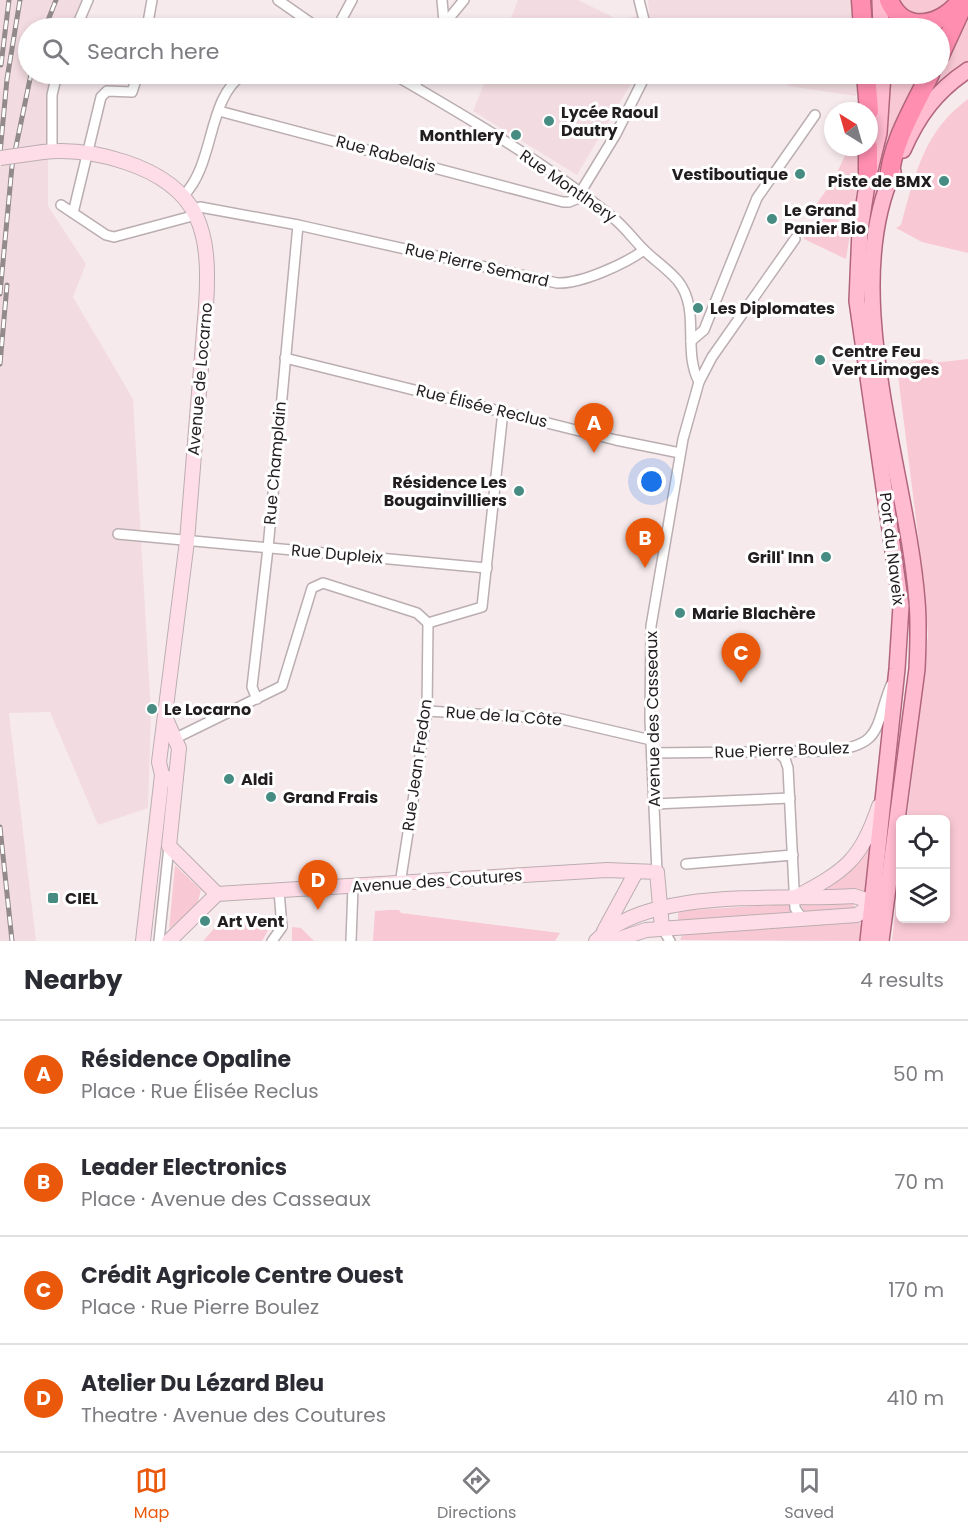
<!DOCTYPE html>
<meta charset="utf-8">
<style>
body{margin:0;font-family:Poppins,sans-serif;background:#f2f2f3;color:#2b2b33}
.controls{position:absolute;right:18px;bottom:18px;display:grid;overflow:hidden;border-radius:9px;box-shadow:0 3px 9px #0003}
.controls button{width:54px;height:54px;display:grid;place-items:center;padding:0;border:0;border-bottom:2px solid #e1e1e2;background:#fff;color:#2b2b33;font:30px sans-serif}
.compass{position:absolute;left:824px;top:102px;width:54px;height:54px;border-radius:50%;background:#fff;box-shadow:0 3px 9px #0003;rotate:323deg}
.you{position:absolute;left:652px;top:482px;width:21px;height:21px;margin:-15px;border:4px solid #fff;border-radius:50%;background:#1a73e8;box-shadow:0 0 0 9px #1a73e833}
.badge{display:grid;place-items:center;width:39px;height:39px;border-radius:50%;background:#ea580c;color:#fff;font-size:20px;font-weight:700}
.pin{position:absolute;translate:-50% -50px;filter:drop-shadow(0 2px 3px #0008)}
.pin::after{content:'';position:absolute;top:32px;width:21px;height:18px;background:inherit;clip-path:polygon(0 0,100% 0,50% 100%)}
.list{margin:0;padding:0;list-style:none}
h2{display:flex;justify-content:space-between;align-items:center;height:78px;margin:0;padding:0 24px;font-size:26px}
h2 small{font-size:20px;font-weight:400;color:#7c7c81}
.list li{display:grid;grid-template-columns:39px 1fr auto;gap:18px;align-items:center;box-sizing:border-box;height:108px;padding:0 24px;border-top:2px solid #e1e1e2}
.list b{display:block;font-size:22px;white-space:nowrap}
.list p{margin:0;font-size:20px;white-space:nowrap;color:#7c7c81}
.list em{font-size:20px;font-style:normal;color:#7c7c81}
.icon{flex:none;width:33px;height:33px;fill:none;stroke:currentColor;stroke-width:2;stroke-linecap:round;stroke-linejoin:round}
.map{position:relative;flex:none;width:968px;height:941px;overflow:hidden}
.search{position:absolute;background:#fff;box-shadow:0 3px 9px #0003;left:18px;right:18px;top:18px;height:66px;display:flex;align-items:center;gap:15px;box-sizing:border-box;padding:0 21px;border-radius:33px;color:#7c7c81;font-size:22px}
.sheet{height:510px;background:#fff}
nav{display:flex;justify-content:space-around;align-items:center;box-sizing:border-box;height:84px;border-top:2px solid #e1e1e2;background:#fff;font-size:16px;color:#7c7c81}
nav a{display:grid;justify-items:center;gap:3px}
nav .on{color:#ea580c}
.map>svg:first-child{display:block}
</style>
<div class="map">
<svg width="968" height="941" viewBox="0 0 968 941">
<rect width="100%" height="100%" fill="#f7eaed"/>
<!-- built -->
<g fill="#f2dce1">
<polygon points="0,0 85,0 73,28 28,28 28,74 56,74 48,93 48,206 86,264 73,297 133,399 151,713 148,808 98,825 50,712 9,713 36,941 0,941"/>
<polygon points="518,0 578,0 619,20 649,13 648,0 853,0 855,28 507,28"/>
<polygon points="488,74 637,74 577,175 473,111"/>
<polygon points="784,74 860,74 861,85 856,96 788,86"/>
</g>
<!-- green -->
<g fill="#f8c9d5">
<polygon points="893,0 957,0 920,20"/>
<polygon points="968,5 968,62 953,71 928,94 935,74 940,74 940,64"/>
<polygon points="890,74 927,74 892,149 872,217 870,216 884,143"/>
<path d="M968 99V253L922 242 896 228 901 225C915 174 924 131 968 99Z"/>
<polygon points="849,147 863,147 854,210 836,205 811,212 834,179"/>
<path d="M827 218 852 222 846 259 804 239C804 228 817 221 827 218Z"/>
<polygon points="925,359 932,360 933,363 968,359 968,941 892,941 900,869 900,918 946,918 946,820 907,819 928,635 924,583 897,367"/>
<polygon points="872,839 865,891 808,895"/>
<polygon points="175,865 201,890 197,905 169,929"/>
<polygon points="854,901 855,910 806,915 800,903"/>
<polygon points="789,904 793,916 678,923 678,911"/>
<polygon points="388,910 399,910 401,913 560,933 555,941 373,941 375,911"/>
<polygon points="264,917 275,918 262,941 203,941 221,921"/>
<polygon points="859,922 861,925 859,941 680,940 684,932"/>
<polygon points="292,927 301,928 314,941 292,941"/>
</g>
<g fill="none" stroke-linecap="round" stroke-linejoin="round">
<defs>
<g id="street">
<polyline points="278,0 318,28"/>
<polyline points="442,0 444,22"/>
<polyline points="639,0 646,28"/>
<polyline points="76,28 88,0"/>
<polyline points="147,28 152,0"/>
<polyline points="337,28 352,0"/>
<polyline points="441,28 464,0"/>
<path d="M393 74C468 118 545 162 612 217 624 226 633 239 644 250 654 260 668 269 678 281 701 310 682 350 699 382"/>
<polyline points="415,86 421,74"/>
<polyline points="219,111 563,202 569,202 584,196"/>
<polyline points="52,151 52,95 57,74"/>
<polyline points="580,193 616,134 646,74"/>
<path d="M184 195C215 164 207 97 244 74"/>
<polyline points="61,205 106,235 114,237 196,215"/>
<path d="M193 209 200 207 298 225 557 283C581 284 625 264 644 250"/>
<polyline points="73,213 101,97 107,91 132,92 138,74"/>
<polyline points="691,341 704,330 757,198 815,115"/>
<polyline points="285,358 616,440 680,453"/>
<polyline points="118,534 487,568"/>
<polyline points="428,623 482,607 503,411"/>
<polyline points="257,699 252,687 268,548 298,225"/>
<polyline points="427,711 561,719 651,740"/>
<polyline points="176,738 282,686 312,588 323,583 417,613 428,623"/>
<polyline points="778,752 785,759 788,768 795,908 803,920"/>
<path d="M652 753 830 751C883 745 874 728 891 685"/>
<polyline points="654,804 790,798"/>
<polyline points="686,864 793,855"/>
<polyline points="657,872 650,720 651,626 683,439 699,382 712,357 795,239"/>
<polyline points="400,884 427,711 428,623"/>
<polyline points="662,928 670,941"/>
<polyline points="159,941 169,846"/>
<polyline points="272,941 282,927 279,891"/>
<polyline points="351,941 353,887"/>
</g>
<g id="secondary">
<path d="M43 152C71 149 98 153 125 162 201 187 211 232 206 306L187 541 159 762 162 775 169 780 176 777"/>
<polyline points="166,719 179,748 169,846 217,894 169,941"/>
<polyline points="217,894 607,870 657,872 662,928"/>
<path d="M796 897C846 870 860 861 879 806"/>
<polyline points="604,931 636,872"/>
<polyline points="143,941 162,775"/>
<path d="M596 941C647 886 782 901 854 896L882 905"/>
<polyline points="613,941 646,930 857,915 873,904"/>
</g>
<g id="primary">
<polyline points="880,0 881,28"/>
<path d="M903 150C918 116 936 91 968 70"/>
<polyline points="868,941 897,669 901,606 857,301 860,230 868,178 879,133 883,74"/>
<path d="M881 941 917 669C918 647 919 624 917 601 907 471 838 295 893 172"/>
</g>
<g id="highway">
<polyline points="861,0 863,28"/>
<path d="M889 0C903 35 942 27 961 0"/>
<polyline points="940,55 963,5"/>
<polyline points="866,74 869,111"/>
<polyline points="868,178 868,147"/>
<path d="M889 181C891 144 914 107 930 74"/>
</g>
</defs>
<!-- street casing -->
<use href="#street" stroke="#bbaeb1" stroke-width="12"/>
<!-- secondary casing -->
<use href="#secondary" stroke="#bbaeb1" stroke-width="16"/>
<!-- primary casing -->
<use href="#primary" stroke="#b2667e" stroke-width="18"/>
<!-- highway casing -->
<use href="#highway" stroke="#b2667e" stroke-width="21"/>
<!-- street -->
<use href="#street" stroke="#fff" stroke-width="9"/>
<!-- secondary -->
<use href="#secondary" stroke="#ffdde8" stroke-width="14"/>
<!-- primary -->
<use href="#primary" stroke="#ffbbd0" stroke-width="15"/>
<!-- highway -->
<use href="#highway" stroke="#ff8eb1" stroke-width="18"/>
<defs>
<g id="rail">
<polyline points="45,28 56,0"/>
<polyline points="1,65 9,0"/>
<polyline points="0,153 7,79 20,0"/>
<polyline points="0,294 12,166 31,74"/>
<polyline points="0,364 7,285"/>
<polyline points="0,827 12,941"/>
</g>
</defs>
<!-- rail casing -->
<use href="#rail" stroke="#938a8c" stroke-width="5"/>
<!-- rail -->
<use href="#rail" stroke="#fff" stroke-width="3" stroke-dasharray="9" stroke-linecap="butt"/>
<defs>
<polyline id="secondary-bridge" points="0,158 43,152"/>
</defs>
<!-- secondary-bridge casing -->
<use href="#secondary-bridge" stroke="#bbaeb1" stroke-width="16" stroke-linecap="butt"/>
<!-- secondary-bridge -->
<use href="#secondary-bridge" stroke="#ffdde8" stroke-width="14"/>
</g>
<!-- markers -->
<g fill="#468c82" stroke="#fff" stroke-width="2">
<circle cx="549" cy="121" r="6"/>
<circle cx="516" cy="135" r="6"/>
<circle cx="800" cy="174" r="6"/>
<circle cx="944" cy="181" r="6"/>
<circle cx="772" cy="219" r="6"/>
<circle cx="698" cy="308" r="6"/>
<circle cx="820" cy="360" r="6"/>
<circle cx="519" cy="491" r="6"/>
<circle cx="826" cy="557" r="6"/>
<circle cx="680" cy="613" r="6"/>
<circle cx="152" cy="709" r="6"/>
<circle cx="229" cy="779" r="6"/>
<circle cx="271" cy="797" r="6"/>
<rect x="47" y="892" width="12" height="12" rx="3"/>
<circle cx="205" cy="921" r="6"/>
</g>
<g text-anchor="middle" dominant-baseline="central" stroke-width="6" stroke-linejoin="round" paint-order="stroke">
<!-- poi labels -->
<g font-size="16" font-weight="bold" fill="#221d1e" stroke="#fff" text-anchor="start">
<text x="561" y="112">Lycée Raoul<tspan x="561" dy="18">Dautry</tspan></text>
<text x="504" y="135" text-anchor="end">Monthlery</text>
<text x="788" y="174" text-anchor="end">Vestiboutique</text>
<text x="932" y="181" text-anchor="end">Piste de BMX</text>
<text x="784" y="210">Le Grand<tspan x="784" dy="18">Panier Bio</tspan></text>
<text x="710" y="308">Les Diplomates</text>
<text x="832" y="351">Centre Feu<tspan x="832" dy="18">Vert Limoges</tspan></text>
<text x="507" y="482" text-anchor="end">Résidence Les<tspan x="507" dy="18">Bougainvilliers</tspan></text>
<text x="814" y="557" text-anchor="end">Grill' Inn</text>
<text x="692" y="613">Marie Blachère</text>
<text x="164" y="709">Le Locarno</text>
<text x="241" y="779">Aldi</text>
<text x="283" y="797">Grand Frais</text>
<text x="65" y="898">CIEL</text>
<text x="217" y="921">Art Vent</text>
</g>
<!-- street labels -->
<g font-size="16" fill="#221d1e" stroke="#fff">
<text transform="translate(386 154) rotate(15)">Rue Rabelais</text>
<text transform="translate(568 186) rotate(35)">Rue Montlhery</text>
<text transform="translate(477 265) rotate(13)">Rue Pierre Semard</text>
<text transform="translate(200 379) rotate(-85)">Avenue de Locarno</text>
<text transform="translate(482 406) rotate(14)">Rue Élisée Reclus</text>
<text transform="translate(275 463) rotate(-85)">Rue Champlain</text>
<text transform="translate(892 549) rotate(83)">Port du Naveix</text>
<text transform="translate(337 554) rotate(5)">Rue Dupleix</text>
<text transform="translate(504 716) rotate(4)">Rue de la Côte</text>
<text transform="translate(653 719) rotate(-91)">Avenue des Casseaux</text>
<text transform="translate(782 750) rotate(-2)">Rue Pierre Boulez</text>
<text transform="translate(417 765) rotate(-82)">Rue Jean Fredon</text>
<text transform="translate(437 881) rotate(-4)">Avenue des Coutures</text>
</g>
</g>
</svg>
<div class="controls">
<button><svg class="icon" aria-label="locate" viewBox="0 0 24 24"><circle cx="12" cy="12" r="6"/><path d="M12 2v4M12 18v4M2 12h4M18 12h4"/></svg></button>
<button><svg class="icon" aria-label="layers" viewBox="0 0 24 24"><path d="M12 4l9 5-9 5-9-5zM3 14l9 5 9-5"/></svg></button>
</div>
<svg class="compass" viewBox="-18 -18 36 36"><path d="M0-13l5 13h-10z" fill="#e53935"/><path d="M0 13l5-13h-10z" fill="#7c7c81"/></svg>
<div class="you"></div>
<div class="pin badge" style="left:594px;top:453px">A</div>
<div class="pin badge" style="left:645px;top:568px">B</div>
<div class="pin badge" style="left:741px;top:683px">C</div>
<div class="pin badge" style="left:318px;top:910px">D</div>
<div class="search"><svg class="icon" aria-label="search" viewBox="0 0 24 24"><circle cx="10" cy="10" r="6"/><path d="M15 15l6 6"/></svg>Search here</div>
</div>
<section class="sheet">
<h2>Nearby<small>4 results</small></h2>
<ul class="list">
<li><span class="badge">A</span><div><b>Résidence Opaline</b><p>Place · Rue Élisée Reclus</p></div><em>50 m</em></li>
<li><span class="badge">B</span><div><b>Leader Electronics</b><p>Place · Avenue des Casseaux</p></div><em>70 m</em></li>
<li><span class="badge">C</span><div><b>Crédit Agricole Centre Ouest</b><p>Place · Rue Pierre Boulez</p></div><em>170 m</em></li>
<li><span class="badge">D</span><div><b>Atelier Du Lézard Bleu</b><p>Theatre · Avenue des Coutures</p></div><em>410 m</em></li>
</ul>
</section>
<nav>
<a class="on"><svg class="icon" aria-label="map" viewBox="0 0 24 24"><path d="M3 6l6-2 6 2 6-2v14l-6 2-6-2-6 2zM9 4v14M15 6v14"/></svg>Map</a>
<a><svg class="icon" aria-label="directions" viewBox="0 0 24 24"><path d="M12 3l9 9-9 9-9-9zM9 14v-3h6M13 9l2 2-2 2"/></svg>Directions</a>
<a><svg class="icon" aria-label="saved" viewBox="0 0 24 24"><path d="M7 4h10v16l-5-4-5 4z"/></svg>Saved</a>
</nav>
